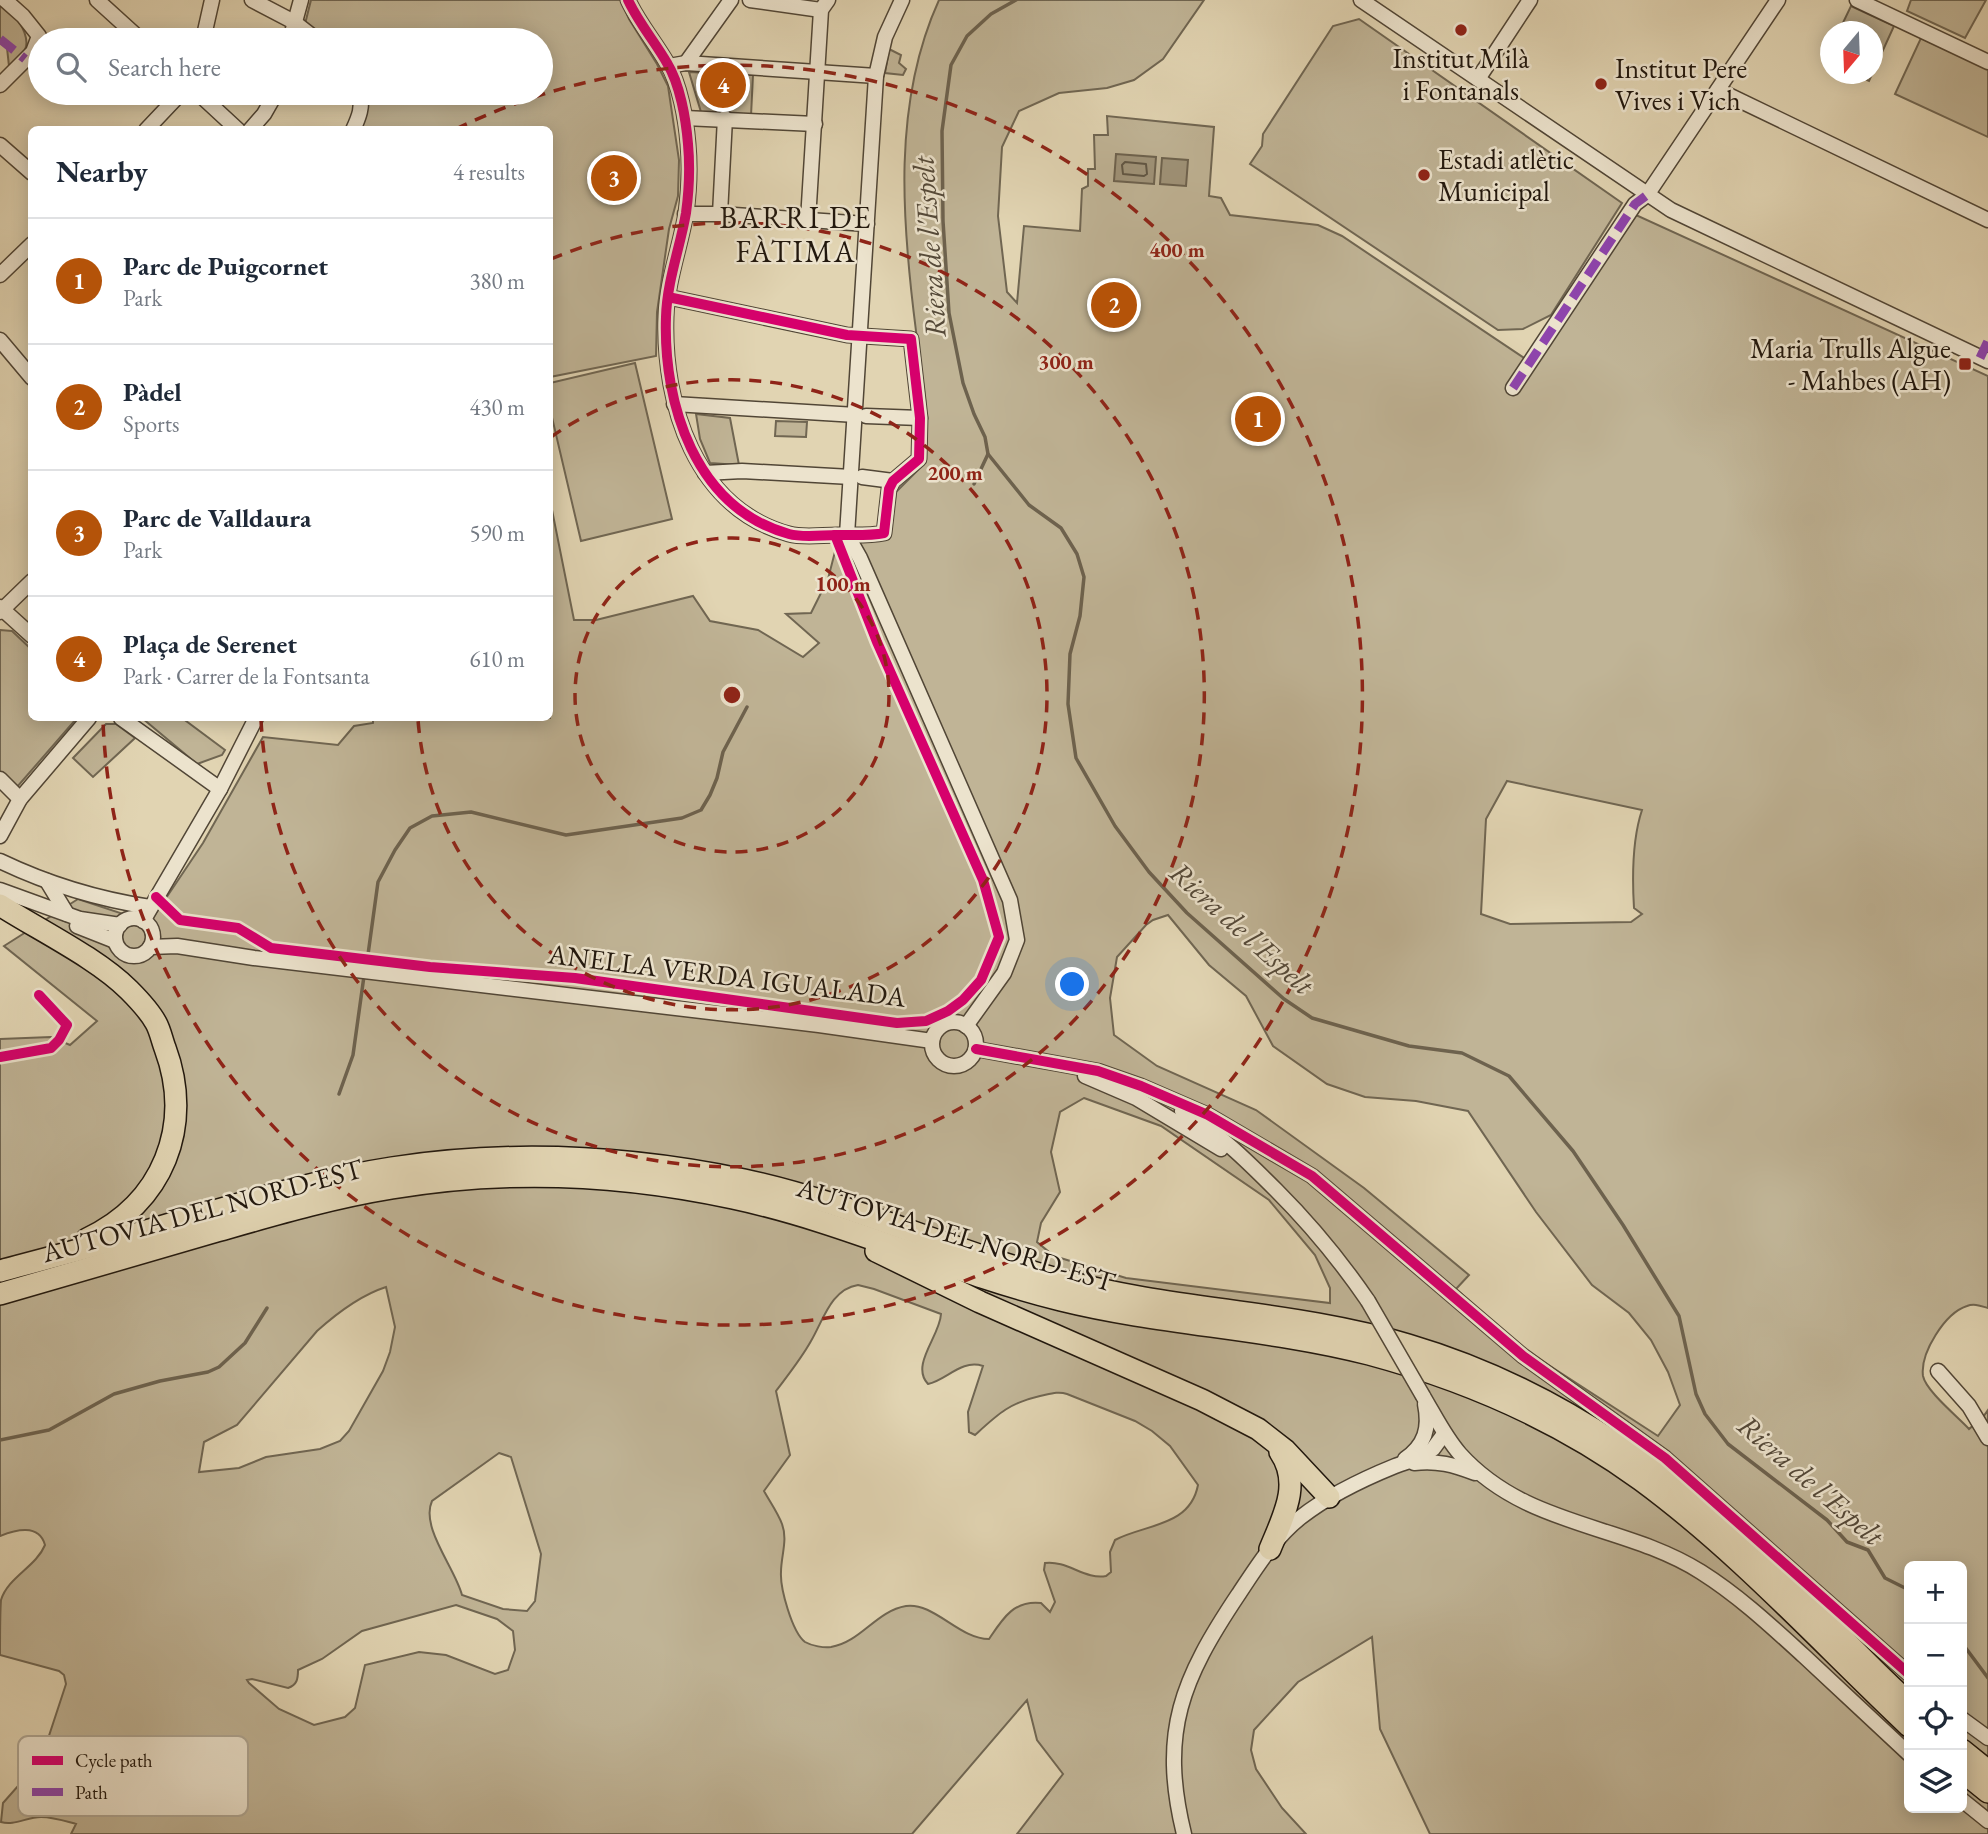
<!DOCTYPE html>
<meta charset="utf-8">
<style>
body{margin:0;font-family:"EB Garamond",serif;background:#f6f6f7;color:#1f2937}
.controls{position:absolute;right:21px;bottom:21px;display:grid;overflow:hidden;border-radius:10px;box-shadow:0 4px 18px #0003}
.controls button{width:63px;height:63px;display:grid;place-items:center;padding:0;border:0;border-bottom:2px solid #e0e1e3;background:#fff;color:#1f2937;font:35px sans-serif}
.compass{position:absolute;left:1820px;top:21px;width:63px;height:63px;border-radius:50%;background:#fff;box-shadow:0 4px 18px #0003;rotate:199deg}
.you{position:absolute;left:1073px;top:985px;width:24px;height:24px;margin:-18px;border:5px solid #fff;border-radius:50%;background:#1a73e8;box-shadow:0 0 0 10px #1a73e833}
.badge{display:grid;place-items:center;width:46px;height:46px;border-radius:50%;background:#b45309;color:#fff;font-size:23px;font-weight:700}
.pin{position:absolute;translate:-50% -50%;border:4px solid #fff;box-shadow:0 2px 7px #0006}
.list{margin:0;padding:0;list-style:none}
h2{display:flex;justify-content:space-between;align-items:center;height:91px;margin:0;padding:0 28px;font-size:30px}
h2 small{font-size:23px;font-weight:400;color:#747a83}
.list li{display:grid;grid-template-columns:46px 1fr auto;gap:21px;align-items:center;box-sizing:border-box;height:126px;padding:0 28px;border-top:2px solid #e0e1e3}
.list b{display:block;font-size:26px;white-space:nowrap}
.list p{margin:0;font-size:23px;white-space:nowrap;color:#747a83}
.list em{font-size:23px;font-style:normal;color:#747a83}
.icon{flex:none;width:38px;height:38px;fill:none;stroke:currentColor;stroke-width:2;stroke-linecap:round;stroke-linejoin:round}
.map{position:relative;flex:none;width:1988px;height:1834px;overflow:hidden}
.search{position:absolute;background:#fff;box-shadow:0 4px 18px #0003;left:28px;top:28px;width:525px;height:77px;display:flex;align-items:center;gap:18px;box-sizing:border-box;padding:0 24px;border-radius:38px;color:#747a83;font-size:26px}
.panel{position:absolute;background:#fff;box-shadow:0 4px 18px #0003;left:28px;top:126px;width:525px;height:595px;border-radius:10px}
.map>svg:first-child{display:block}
</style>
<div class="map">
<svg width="1988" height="1834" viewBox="0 0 1988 1834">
<rect width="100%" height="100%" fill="#e1d4b2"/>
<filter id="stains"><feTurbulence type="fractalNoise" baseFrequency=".00286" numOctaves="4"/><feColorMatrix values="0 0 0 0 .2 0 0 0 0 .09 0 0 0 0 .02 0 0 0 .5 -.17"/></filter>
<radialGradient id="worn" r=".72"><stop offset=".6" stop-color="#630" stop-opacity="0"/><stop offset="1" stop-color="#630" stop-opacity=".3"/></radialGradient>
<!-- green -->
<g fill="#c0b496" stroke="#706652" stroke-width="2" fill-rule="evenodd">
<path d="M0 0C11 8 32 34 25 50 23 56 14 61 9 66L7 48 0 42Z"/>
<polygon points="311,0 621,0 629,19 657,64 668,86 679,160 678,196 669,229 657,312 656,356 550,377 550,130 359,129 363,93 541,93 541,40 321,40 305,24"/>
<path d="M939 0H1204L1163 59 1134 80 1107 88 1059 93 1019 111 1002 147 998 216 1007 292 1017 303 1024 226 1080 231 1082 189 1088 186V169H1095L1094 135H1108L1107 116 1214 127 1209 196 1221 198 1230 215 1318 225 1342 236 1533 364 1636 215 1988 376V1308C1981 1306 1974 1303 1967 1306 1945 1313 1920 1353 1923 1376 1926 1391 1958 1417 1969 1429L1983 1417 1988 1410V1834H1430L1380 1729 1372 1637 1298 1682 1254 1730 1251 1750 1256 1769 1282 1808 1306 1834H1017L1063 1774 1037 1740 1027 1700 912 1834H71L76 1824C65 1821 53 1817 41 1817 27 1817 14 1826 1 1822L3 1803 41 1760 66 1684 64 1675 59 1671 0 1655C0 1641 0 1613 1 1600 8 1577 36 1567 45 1545 39 1523 15 1530 0 1536V1039L51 1037 70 1045 97 1021 4 946 78 899 123 914 129 911 154 916 203 843 263 737 338 745 354 726 373 723V718H550V500L574 620H596L693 596 710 621 758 630 803 657 819 643 786 614 811 613 828 579 838 540 889 539 896 492 924 464C932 419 921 375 916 331 902 222 892 103 939 0ZM1507 781 1642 810C1632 840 1632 875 1634 908L1642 914 1631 922 1510 924 1481 914 1486 819ZM1168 915 1209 965 1246 996 1273 1046 1327 1084 1365 1097 1416 1101 1468 1111 1536 1212 1592 1285 1629 1313 1651 1340 1668 1372 1680 1405 1658 1436 1522 1348 1456 1289 1469 1275 1364 1188 1256 1110 1157 1066 1114 1035 1110 998 1117 957 1146 925 1153 920ZM1084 1098 1161 1126 1269 1200 1315 1255 1330 1288V1303L1126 1278 1054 1256 1037 1242 1041 1223 1060 1192 1051 1152 1060 1112ZM858 1285 874 1289 941 1314C940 1336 910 1365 928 1384 947 1380 961 1359 983 1366L968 1412 969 1432 975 1435C998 1414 1009 1403 1040 1396 1050 1394 1058 1391 1067 1394L1135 1421 1152 1431 1170 1446 1198 1485C1190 1527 1145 1524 1115 1540L1110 1552 1111 1572 1106 1576C1085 1580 1067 1560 1045 1563L1044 1570 1055 1602 1050 1612 1041 1603C1014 1600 1003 1618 989 1639 959 1639 934 1602 906 1606 876 1611 861 1642 831 1647 824 1648 812 1646 805 1642 792 1632 780 1588 781 1572 781 1556 788 1540 782 1524 778 1513 770 1502 764 1491L790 1455 776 1391C788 1375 801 1359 811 1341 823 1321 831 1289 858 1285ZM386 1287 395 1327 390 1352 383 1371 349 1431 340 1441 320 1449 266 1457 239 1468 199 1472 204 1442 237 1425 317 1331C336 1314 361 1295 386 1287ZM499 1453 511 1457 541 1554 535 1601 527 1611 503 1609 462 1595C455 1568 420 1527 432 1501ZM1909 1566H1962V1808H1909ZM456 1605 497 1619 513 1631 515 1650 508 1670 495 1674 446 1655 419 1652 365 1665 355 1708 345 1717 314 1725 279 1709 249 1683 247 1680 252 1679 288 1688C297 1685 298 1679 298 1670L322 1659 362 1631Z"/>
<polygon points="1911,0 1986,0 1965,38 1907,11"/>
<polygon points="1851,6 1894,26 1869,81 1854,74 1872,74 1872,32 1839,31"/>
<polygon points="1359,19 1622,203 1551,315 1523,329 1498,330 1250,164 1262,146 1263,134 1333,26"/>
<polygon points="1921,38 1988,69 1988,137 1895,94"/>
<polygon points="889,49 901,55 899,63 906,69 903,75 885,73"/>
<polygon points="689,72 753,75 751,116 701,112"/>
<polygon points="635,363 672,519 581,541 550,409 550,383"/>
<polygon points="696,414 730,418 739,465 710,463 700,439"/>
<polygon points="776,421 807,422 806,437 775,436"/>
<polygon points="0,630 12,631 31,649 32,718 77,718 17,787 0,771"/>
<polygon points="142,718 182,718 225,750 222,755 197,764"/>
<polygon points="106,724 116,724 135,738 93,777 73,758"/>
</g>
<!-- water -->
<g fill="#a0947a" stroke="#6d624e" stroke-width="2">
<polygon points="1116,154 1156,157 1154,184 1114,181"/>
<polygon points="1162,158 1188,160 1186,186 1160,184"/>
</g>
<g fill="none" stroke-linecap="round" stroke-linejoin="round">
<!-- shore -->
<polygon stroke="#605644" stroke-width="2" points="1125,162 1146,164 1147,174 1144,176 1123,174 1122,165"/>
<!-- stream -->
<g stroke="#6d624e" stroke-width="3.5">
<polyline points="1016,0 991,14 967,36 951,65 942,131 943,221 949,313 963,383 974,414 985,437 988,454 1029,505 1061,528 1077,554 1084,577 1080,616 1070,654 1068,704 1076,758 1115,826 1149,872 1187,913 1284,999 1312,1018 1409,1046 1462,1053 1509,1076 1573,1151 1623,1225 1679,1316 1696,1394 1705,1414 1728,1444 1827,1520 1847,1542 1868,1550 1885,1578 1909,1590"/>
<polyline points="974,484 988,454"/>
<polyline points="366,969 378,882 395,850 410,828 432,816 471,812 566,835 682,818 701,810 710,795 717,778 723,752 747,707"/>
<polyline points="339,1094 353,1055 364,976"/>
<polyline points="0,1440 49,1430 114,1394 160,1381 208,1372 219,1367 245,1343 267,1308"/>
<polyline points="1962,1643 1988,1678"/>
</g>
<defs>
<g id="minor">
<polyline points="97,0 141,40"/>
<polyline points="252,0 294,22 317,40"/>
<path d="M628 0C638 22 655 42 667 63 680 84 686 119 688 144 690 166 689 191 686 213 680 248 667 281 666 317 663 404 695 508 789 534 803 538 822 535 837 535 852 535 870 536 884 533L889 489 893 481 919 459 920 418 911 339 847 335 668 297"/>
<polyline points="750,0 821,10"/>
<polyline points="902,0 885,37 876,76 847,535 860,558 1010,900 1017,940 1004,973 966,1026"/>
<polyline points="1361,0 1671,210 1988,361"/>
<polyline points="1857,0 1988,62"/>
<polyline points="203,40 212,0"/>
<polyline points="290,40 301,0"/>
<polyline points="686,63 731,0"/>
<polyline points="669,66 686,63 876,76"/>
<polyline points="1478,79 1530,0"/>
<polyline points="0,85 33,52 39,36 23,16 5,0"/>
<polyline points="1718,90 1988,220"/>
<polyline points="198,93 238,130"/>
<polyline points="685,118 815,124"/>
<polyline points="146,130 181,93"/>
<polyline points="250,130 264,114 276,93"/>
<path d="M353 130C359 117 363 107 360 93"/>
<polyline points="0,145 32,173"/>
<polyline points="685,214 720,214 867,224"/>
<polyline points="720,214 725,118"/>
<polyline points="808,220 821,10 828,0"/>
<polyline points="0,275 32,244"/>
<polyline points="0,340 32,378"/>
<polyline points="1513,388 1635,204 1647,195 1778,0"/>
<polyline points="674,404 856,415"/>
<polyline points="866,416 920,418"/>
<polyline points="705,473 742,471 851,477"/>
<polyline points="862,477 893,481"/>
<polyline points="0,607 32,636"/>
<polyline points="0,612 32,581"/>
<polyline points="121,718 220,789"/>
<polyline points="0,779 20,799"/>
<polyline points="0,836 20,799 89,718"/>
<path d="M0 861C48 884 97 899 150 907"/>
<polyline points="47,881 67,914"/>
<polyline points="0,890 80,919 120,925"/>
<circle cx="134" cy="937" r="19"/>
<polyline points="143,921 220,789 256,718"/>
<polyline points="77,926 115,941"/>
<polyline points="150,947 177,946 254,958 819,1025 932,1041"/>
<circle cx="954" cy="1044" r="22"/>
<polyline points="976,1049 1098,1071 1141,1086 1208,1115 1312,1176 1523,1356 1665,1458 1909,1674"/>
<polyline points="1085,1076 1136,1098 1221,1149"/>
<path d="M1182 1111C1218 1132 1247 1161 1276 1190 1311 1225 1340 1260 1368 1301"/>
<polyline points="1938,1371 1969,1406 1988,1438"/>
<path d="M1423 1396C1435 1416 1445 1437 1460 1454 1527 1528 1623 1523 1701 1572 1739 1596 1771 1626 1804 1656 1839 1689 1874 1721 1909 1754"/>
<path d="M1405 1459C1425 1445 1430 1428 1425 1404"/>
<path d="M1414 1463C1437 1460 1454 1465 1475 1473"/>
<polyline points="1962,1719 1988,1738"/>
<polyline points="1962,1800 1988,1821"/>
<path d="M1184 1834C1159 1732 1182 1679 1238 1595 1256 1568 1275 1537 1301 1517 1329 1495 1363 1479 1395 1466 1405 1462 1415 1460 1425 1455L1433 1449 1444 1434"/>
</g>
<g id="highway">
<path d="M0 905C39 930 97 958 129 990 138 999 150 1012 156 1023 160 1030 162 1040 165 1048 194 1126 163 1203 87 1239"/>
<polyline points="876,1251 980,1302 1202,1400 1258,1429 1285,1450 1329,1497"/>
<path d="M0 1271C60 1255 121 1239 180 1221 250 1201 320 1179 392 1168 508 1150 629 1156 744 1180 852 1203 953 1252 1061 1280 1175 1311 1295 1311 1408 1345 1564 1391 1683 1483 1798 1594 1836 1630 1871 1669 1909 1703"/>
<path d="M0 1294C70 1274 140 1254 210 1233 270 1216 330 1198 392 1188 505 1169 622 1174 733 1198 846 1222 950 1273 1061 1300 1162 1325 1268 1328 1369 1354 1466 1380 1560 1421 1641 1480 1739 1552 1821 1643 1909 1726"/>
<path d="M1270 1549C1283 1517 1302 1484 1280 1452"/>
<polyline points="1962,1750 1988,1771"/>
<polyline points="1962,1771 1988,1792"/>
</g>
</defs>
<!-- minor casing -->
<use href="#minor" stroke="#514636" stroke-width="17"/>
<!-- highway casing -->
<use href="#highway" stroke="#21170d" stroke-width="24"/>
<!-- minor -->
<use href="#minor" stroke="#ece3cd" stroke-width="14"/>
<!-- highway -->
<use href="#highway" stroke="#e1d4b2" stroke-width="21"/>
<defs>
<polyline id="minor-bridge" points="1368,1301 1423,1396"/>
</defs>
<!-- minor-bridge casing -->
<use href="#minor-bridge" stroke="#514636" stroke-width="17" stroke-linecap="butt"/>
<!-- minor-bridge -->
<use href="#minor-bridge" stroke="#ece3cd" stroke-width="14"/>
<!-- quiet -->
<g stroke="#8e44ad" stroke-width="9" stroke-dasharray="18 9" stroke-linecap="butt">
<polyline points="0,39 25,59"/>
<polyline points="1980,358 1988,341"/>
<polyline points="1513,388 1635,204 1647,195"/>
</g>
<defs>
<g id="cycleway">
<path d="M628 0C638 22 655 42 667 63 680 84 686 119 688 144 690 166 689 191 686 213 680 248 667 281 666 317 663 404 695 508 789 534 803 538 822 535 837 535 852 535 870 536 884 533L889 489 893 481 919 459 920 418 911 339 847 335 668 297"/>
<polyline points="156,897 180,920 238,928 271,948 430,967 575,978 897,1023 926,1021 948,1011 963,1000 981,980 999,937 983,880 877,642 835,535"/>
<polyline points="976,1049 1098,1071 1141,1086 1208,1115 1312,1176 1523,1356 1665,1458 1909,1674"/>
<polyline points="0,1057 51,1048 59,1040 67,1025 39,995"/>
</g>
</defs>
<!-- cycleway casing -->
<use href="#cycleway" stroke="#ece3cd" stroke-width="15"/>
<!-- cycleway -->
<use href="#cycleway" stroke="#d6006c" stroke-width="10"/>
</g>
<!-- distance rings -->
<g fill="none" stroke="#8f2418" stroke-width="3.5" stroke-dasharray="12 9">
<circle cx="732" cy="695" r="157"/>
<path d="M551 437A315 315 0 1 1 418 720"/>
<path d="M551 259A472 472 0 1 1 261 720"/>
<path d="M456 129A630 630 0 1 1 103 722"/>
</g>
<!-- markers -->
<g fill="#8f2418" stroke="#ece3cd" stroke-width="2.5">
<circle cx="1461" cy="30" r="7"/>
<circle cx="1601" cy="84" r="7"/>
<circle cx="1424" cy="175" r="7"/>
<rect x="1958" y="357" width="14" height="14" rx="3.5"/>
</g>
<g text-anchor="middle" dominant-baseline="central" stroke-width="5" stroke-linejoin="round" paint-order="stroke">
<!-- poi labels -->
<g font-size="28" fill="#21170d" stroke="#ece3cd" text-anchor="start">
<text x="1461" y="58" text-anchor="middle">Institut Milà<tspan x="1461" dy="32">i Fontanals</tspan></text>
<text x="1615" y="68">Institut Pere<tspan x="1615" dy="32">Vives i Vich</tspan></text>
<text x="1438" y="159">Estadi atlètic<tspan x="1438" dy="32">Municipal</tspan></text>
<text x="1951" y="348" text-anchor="end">Maria Trulls Algue<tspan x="1951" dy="32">- Mahbes (AH)</tspan></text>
</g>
<!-- street labels -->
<g font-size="28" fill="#21170d" stroke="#ece3cd">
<text transform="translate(727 975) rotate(7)">ANELLA VERDA IGUALADA</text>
<text transform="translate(202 1210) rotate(-15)">AUTOVIA DEL NORD-EST</text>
<text transform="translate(956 1234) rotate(17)">AUTOVIA DEL NORD-EST</text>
</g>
<!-- neighbourhood labels -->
<g font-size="30" letter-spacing="2" fill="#21170d" stroke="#ece3cd">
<text x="796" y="217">BARRI DE<tspan x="796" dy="34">FÀTIMA</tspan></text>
</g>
<!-- water labels -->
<g font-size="30" font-style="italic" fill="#544939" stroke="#ece3cd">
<text transform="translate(929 247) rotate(-94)">Riera de l'Espelt</text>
<text transform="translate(1242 928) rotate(42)">Riera de l'Espelt</text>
<text transform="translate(1811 1480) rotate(41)">Riera de l'Espelt</text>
</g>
</g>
<!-- legend -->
<rect x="18" y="1736" width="230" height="80" rx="10" fill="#ece3cd" stroke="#afa693" stroke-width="2"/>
<rect x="32" y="1756" width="31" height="9" fill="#d6006c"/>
<rect x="32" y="1788" width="31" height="8" fill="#8e44ad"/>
<g font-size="19" fill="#21170d">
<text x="75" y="1767">Cycle path</text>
<text x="75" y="1799">Path</text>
</g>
<circle cx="732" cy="695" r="10" fill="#8f2418" stroke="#ece3cd" stroke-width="3.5"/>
<g font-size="21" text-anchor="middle" font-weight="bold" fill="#8f2418" stroke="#ece3cd" stroke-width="5" stroke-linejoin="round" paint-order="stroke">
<text x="1177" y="257">400 m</text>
<text x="1066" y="369">300 m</text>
<text x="955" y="480">200 m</text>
<text x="843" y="591">100 m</text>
</g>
<rect width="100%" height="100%" filter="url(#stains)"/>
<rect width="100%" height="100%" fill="url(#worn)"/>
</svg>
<div class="controls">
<button>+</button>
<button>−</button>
<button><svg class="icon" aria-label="locate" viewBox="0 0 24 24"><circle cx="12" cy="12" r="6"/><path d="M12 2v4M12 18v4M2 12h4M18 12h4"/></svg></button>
<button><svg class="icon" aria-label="layers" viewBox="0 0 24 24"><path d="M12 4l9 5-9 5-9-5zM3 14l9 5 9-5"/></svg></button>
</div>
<svg class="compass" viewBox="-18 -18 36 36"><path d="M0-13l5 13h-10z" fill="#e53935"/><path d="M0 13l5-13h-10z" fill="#747a83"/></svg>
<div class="you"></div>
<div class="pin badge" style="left:1258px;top:419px">1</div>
<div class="pin badge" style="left:1114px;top:305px">2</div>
<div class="pin badge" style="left:614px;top:178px">3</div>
<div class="pin badge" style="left:723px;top:85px">4</div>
<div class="search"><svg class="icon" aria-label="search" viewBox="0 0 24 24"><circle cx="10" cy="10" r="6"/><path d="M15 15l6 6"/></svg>Search here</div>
<section class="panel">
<h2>Nearby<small>4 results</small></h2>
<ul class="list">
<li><span class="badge">1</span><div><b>Parc de Puigcornet</b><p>Park</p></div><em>380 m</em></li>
<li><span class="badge">2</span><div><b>Pàdel</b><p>Sports</p></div><em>430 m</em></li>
<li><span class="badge">3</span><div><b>Parc de Valldaura</b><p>Park</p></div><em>590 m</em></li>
<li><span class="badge">4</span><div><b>Plaça de Serenet</b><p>Park · Carrer de la Fontsanta</p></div><em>610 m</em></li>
</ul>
</section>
</div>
